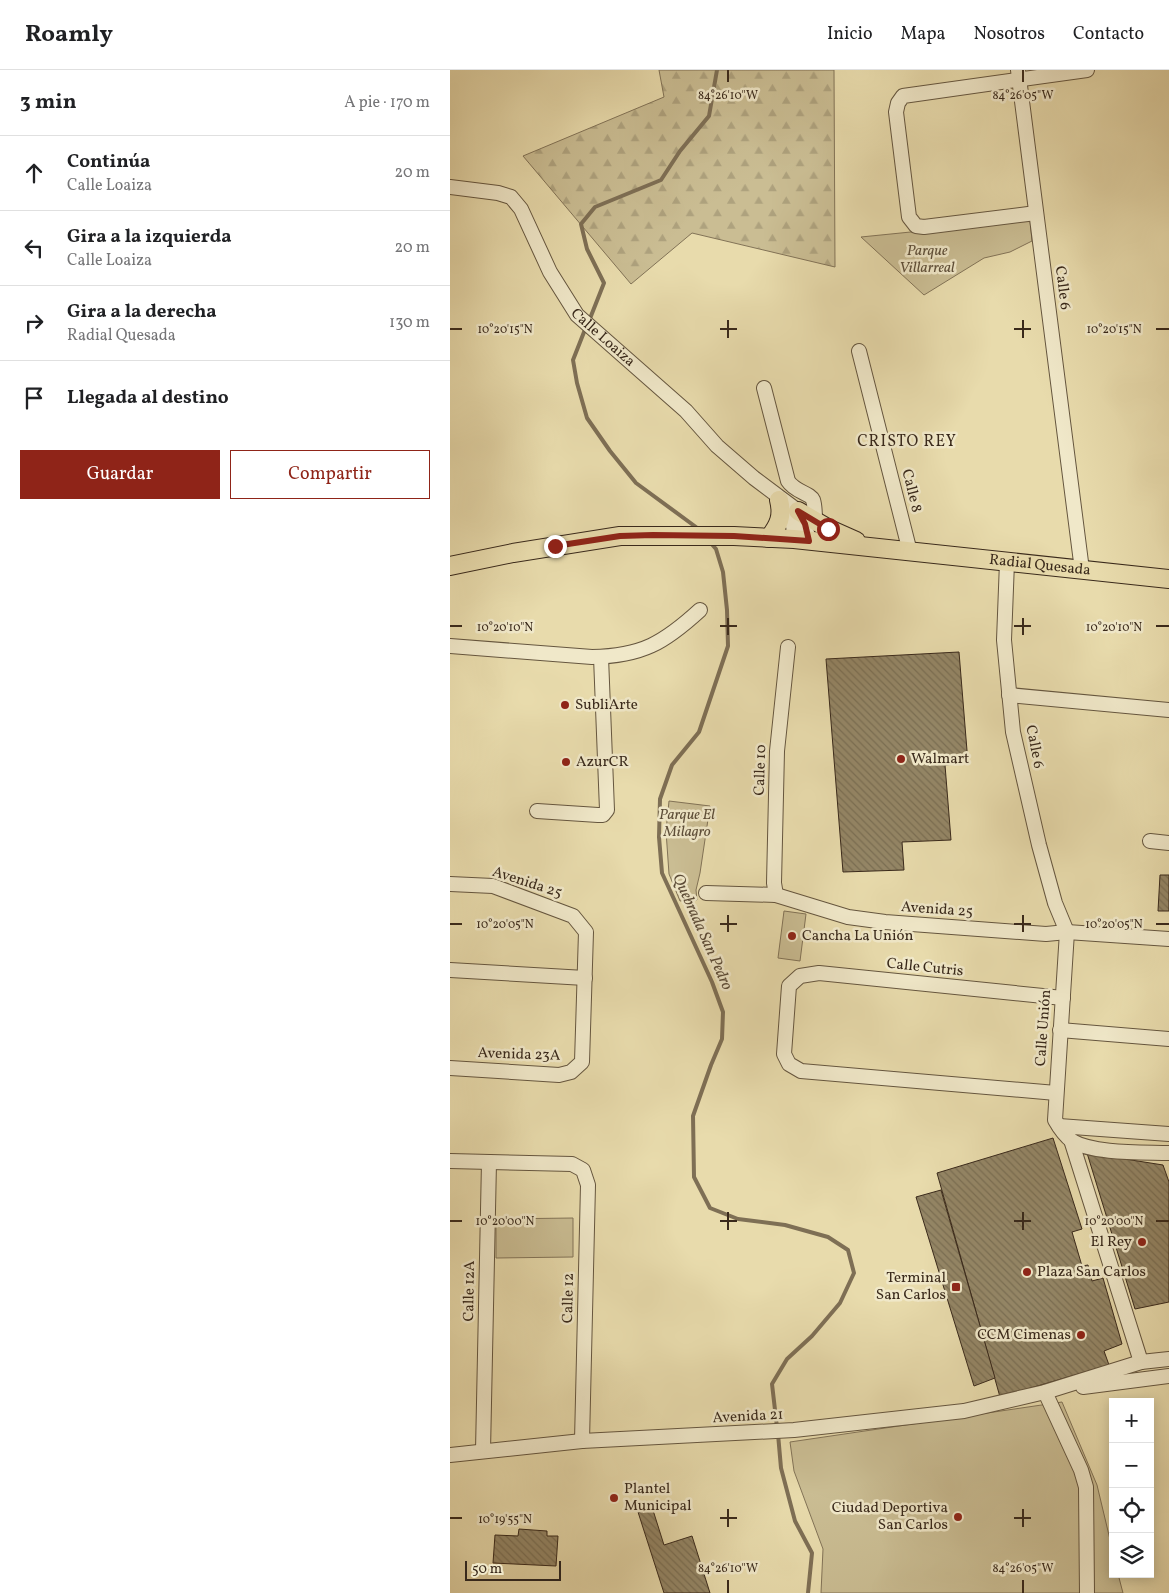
<!DOCTYPE html>
<html lang="es">
<meta charset="utf-8">
<style>
body{margin:0;font-family:Vollkorn,serif;background:#f2f2f2;color:#202124}
.controls{position:absolute;right:15px;bottom:15px;display:grid;overflow:hidden;border-radius:0px;box-shadow:0 2px 12px #0003}
.controls button{width:45px;height:45px;display:grid;place-items:center;padding:0;border:0;border-bottom:1px solid #e0e0e0;background:#fff;color:#202124;font:25px sans-serif}
.scale{position:absolute;left:15px;bottom:12px;width:96px;box-sizing:border-box;padding-left:5px;border:2px solid #39291b;border-top:0;font-size:14px;line-height:18px;white-space:nowrap;color:#39291b;-webkit-text-stroke:4px #f0e8c9;paint-order:stroke}
.stop{position:absolute;width:15px;height:15px;margin:-11px;border:4px solid #8f2418;border-radius:50%;background:#fff}
.stop.end{background:#8f2418;border-color:#fff;box-shadow:0 1px 5px #0008}
.list{margin:0;padding:0;list-style:none}
h2{display:flex;justify-content:space-between;align-items:center;height:65px;margin:0;padding:0 20px;font-size:21px}
h2 small{font-size:16px;font-weight:400;color:#757577}
.list li{display:grid;grid-template-columns:32px 1fr auto;gap:15px;align-items:center;box-sizing:border-box;height:75px;padding:0 20px;border-top:1px solid #e0e0e0}
.list b{display:block;font-size:19px;white-space:nowrap}
.list p{margin:0;font-size:16px;white-space:nowrap;color:#757577}
.list em{font-size:16px;font-style:normal;color:#757577}
.actions{display:flex;gap:10px;padding:15px 20px}
.actions a{flex:1;padding:11px 0;border:1px solid #8f2418;border-radius:0px;text-align:center;font-size:18px;color:#8f2418}
.actions .main{background:#8f2418;color:#fff}
.icon{flex:none;width:28px;height:28px;fill:none;stroke:currentColor;stroke-width:2;stroke-linecap:round;stroke-linejoin:round}
.map{position:relative;flex:none;width:719px;height:1523px;overflow:hidden}
header{display:flex;align-items:center;gap:30px;box-sizing:border-box;height:70px;padding:0 25px;background:#fff;border-bottom:1px solid #e0e0e0}
header strong{font-size:24px}
nav{display:flex;gap:28px;margin-inline-start:auto;font-size:18px}
main{display:flex}
aside{flex:1;background:#fff}
.map>svg:first-child{display:block}
</style>
<header>
<strong>Roamly</strong>
<nav><a>Inicio</a><a>Mapa</a><a>Nosotros</a><a>Contacto</a></nav>
</header>
<main>
<aside>
<h2>3 min<small>A pie · 170 m</small></h2>
<ul class="list">
<li><svg class="icon" aria-label="ahead" viewBox="0 0 24 24"><path d="M12 20V5M6 11l6-6 6 6"/></svg><div><b>Continúa</b><p>Calle Loaiza</p></div><em>20 m</em></li>
<li><svg class="icon" aria-label="left" viewBox="0 0 24 24"><path d="M17 20v-9H6M10 6l-5 5 5 5"/></svg><div><b>Gira a la izquierda</b><p>Calle Loaiza</p></div><em>20 m</em></li>
<li><svg class="icon" aria-label="right" viewBox="0 0 24 24"><path d="M7 20v-9h11M14 6l5 5-5 5"/></svg><div><b>Gira a la derecha</b><p>Radial Quesada</p></div><em>130 m</em></li>
<li><svg class="icon" aria-label="arrive" viewBox="0 0 24 24"><path d="M6 21V4h12l-3 4 3 4H6"/></svg><div><b>Llegada al destino</b></div></li>
</ul>
<div class="actions"><a class="main">Guardar</a><a>Compartir</a></div>
</aside>
<div class="map">
<svg width="719" height="1523" viewBox="0 0 719 1523">
<defs>
<pattern id="forest-firs" width="22" height="20" patternUnits="userSpaceOnUse" patternTransform="scale(1.25)"><rect width="22" height="20" fill="#cabd93"/><path d="M5 1l3.5 6h-7zM16 11l3.5 6h-7z" fill="#aea27e"/></pattern>
<pattern id="building-back-hatch" width="6" height="6" patternUnits="userSpaceOnUse" patternTransform="scale(1.25)"><rect width="6" height="6" fill="#948666"/><path d="M-1 5l2 2M0 0l6 6M5-1l2 2" fill="none" stroke="#7a6e53"/></pattern>
</defs>
<rect width="100%" height="100%" fill="#e8dbac"/>
<filter id="stains"><feTurbulence type="fractalNoise" baseFrequency=".004" numOctaves="4"/><feColorMatrix values="0 0 0 0 .2 0 0 0 0 .09 0 0 0 0 .02 0 0 0 .5 -.17"/></filter>
<radialGradient id="worn" r=".72"><stop offset=".6" stop-color="#630" stop-opacity="0"/><stop offset="1" stop-color="#630" stop-opacity=".3"/></radialGradient>
<!-- forest -->
<polygon fill="url(#forest-firs)" stroke="#827357" points="209,0 384,0 385,197 242,163 181,214 73,86 214,27"/>
<!-- park -->
<g fill="#cabd93" stroke="#827357">
<polygon points="580,150 582,171 560,182 534,188 474,225 411,167"/>
<polygon points="219,731 260,736 250,803 246,820 247,830 230,831 219,804 216,761"/>
<polygon points="334,841 356,844 350,891 328,888"/>
<polygon points="123,1148 123,1187 46,1188 46,1149"/>
<polygon points="612,1332 647,1415 663,1482 663,1504 668,1504 673,1523 371,1523 373,1479 344,1401 340,1372"/>
</g>
<g fill="none" stroke-linecap="round" stroke-linejoin="round">
<!-- stream -->
<g stroke="#7e6f55" stroke-width="4">
<polyline points="139,251 154,213 137,179 131,154 145,137 211,110 230,81 259,46 267,0"/>
<polyline points="136,257 123,290 127,313 137,348 160,381 186,413 250,460"/>
<polyline points="259,471 266,479 273,502 277,540 278,576 249,662 222,695 210,729 209,767 212,803 262,912 273,942 272,969 261,995 243,1046 244,1107 260,1138 288,1149 335,1155 378,1167 398,1180 404,1203 390,1233 362,1266 337,1289 322,1314 327,1357"/>
<polyline points="328,1364 331,1398 345,1451 362,1483 358,1523"/>
</g>
</g>
<!-- building -->
<g fill="url(#building-back-hatch)" stroke="#39291b">
<polygon points="509,582 518,693 495,695 501,770 452,772 454,800 393,802 376,589"/>
<polygon points="710,805 719,805 719,841 708,841"/>
<polygon points="603,1068 632,1159 622,1162 632,1196 638,1195 642,1211 653,1208 672,1274 654,1281 659,1295 550,1327 487,1103"/>
<polygon points="637,1083 713,1095 719,1112 719,1232 685,1239"/>
<polygon points="491,1120 545,1308 524,1316 466,1127"/>
<polygon points="202,1437 214,1475 242,1466 260,1523 214,1523 188,1442"/>
<polygon points="69,1459 97,1461 97,1466 108,1466 106,1496 43,1493 45,1465 68,1466"/>
</g>
<g fill="none" stroke-linecap="round" stroke-linejoin="round">
<defs>
<g id="minor">
<polyline points="568,0 632,500"/>
<path id="s1" d="M0 117 48 123 61 127 71 139 100 202 127 245 236 341 267 376 304 408 348 441 355 454 359 471"/>
<polyline points="586,143 474,157 466,156 459,147 446,42 448,33 453,26 637,0"/>
<polyline points="409,281 460,482"/>
<path d="M314 318 338 411C345 422 360 423 363 430 365 436 365 444 365 451"/>
<path d="M330 432C339 444 345 453 344 469"/>
<path d="M557 492 554 570 563 662 589 775 605 833 617 862 605 1050C609 1057 615 1066 622 1071 644 1084 693 1082 719 1083"/>
<path d="M0 576 142 587C192 586 214 573 250 540"/>
<polyline points="559,625 719,640"/>
<polyline points="87,741 148,745 153,745 157,740 151,587"/>
<polyline points="700,771 719,773"/>
<polyline points="0,814 43,816 123,846 136,862 132,992 121,1002 109,1005 0,998"/>
<polyline points="256,823 326,825 398,847 435,852 596,864 617,862 719,869"/>
<polyline points="326,825 324,813 327,681 338,577"/>
<polyline points="0,900 135,908"/>
<polyline points="610,960 719,969"/>
<polyline points="606,1023 351,1001 339,994 334,984 339,916 350,906 369,903 613,928"/>
<polyline points="609,1056 719,1064"/>
<polyline points="621,1070 691,1292"/>
<polyline points="0,1091 122,1094 133,1100 138,1115 132,1371"/>
<polyline points="633,1317 719,1306"/>
<polyline points="595,1322 631,1400 636,1417 637,1523"/>
<polyline points="33,1381 39,1092"/>
<polyline points="0,1385 132,1371 344,1360 514,1341 595,1322 691,1292 719,1289"/>
</g>
<g id="major">
<polyline points="348,441 379,459 406,471"/>
<path d="M319 468C329 455 333 446 329 430"/>
<path id="s2" d="M0 496 63 483 170 466H284L344 469 719 509"/>
</g>
</defs>
<!-- minor casing -->
<use href="#minor" stroke="#65563f" stroke-width="16"/>
<!-- major casing -->
<use href="#major" stroke="#39291b" stroke-width="20"/>
<!-- minor -->
<use href="#minor" stroke="#f0e8c9" stroke-width="14"/>
<!-- major -->
<use href="#major" stroke="#e8dbac" stroke-width="18"/>
</g>
<g fill="none" stroke-linecap="round" stroke-linejoin="round">
<!-- route -->
<polyline stroke="#8f2418" stroke-width="6" points="105,476 170,466 203,465 284,466 359,471 355,454 348,441 378,459"/>
</g>
<!-- ticks -->
<path fill="none" stroke="#39291b" stroke-width="2" d="M278 0V12M573 0V12M278 250V268M573 250V268M0 259H12M270 259H287M564 259H581M706 259H719M278 548V565M573 548V565M0 556H12M270 556H287M564 556H581M706 556H719M278 845V862M573 845V862M0 854H12M270 854H287M564 854H581M706 854H719M278 1142V1160M573 1142V1160M0 1151H12M270 1151H287M564 1151H581M706 1151H719M278 1439V1457M573 1439V1457M0 1448H12M270 1448H287M564 1448H581M278 1510V1523M573 1510V1523"/>
<!-- markers -->
<g fill="#8f2418" stroke="#f0e8c9" stroke-width="2">
<circle cx="115" cy="635" r="5"/>
<circle cx="451" cy="689" r="5"/>
<circle cx="116" cy="692" r="5"/>
<circle cx="342" cy="866" r="5"/>
<circle cx="692" cy="1172" r="5"/>
<circle cx="577" cy="1202" r="5"/>
<rect x="501" y="1212" width="10" height="10" rx="2.5"/>
<circle cx="631" cy="1265" r="5"/>
<circle cx="164" cy="1428" r="5"/>
<circle cx="508" cy="1447" r="5"/>
</g>
<g text-anchor="middle" dominant-baseline="central" stroke-width="5" stroke-linejoin="round" paint-order="stroke">
<!-- park labels -->
<g font-size="15" font-style="italic" fill="#5d4e39" stroke="#f0e8c9">
<text x="477" y="181">Parque<tspan x="477" dy="17">Villarreal</tspan></text>
<text x="237" y="745">Parque El<tspan x="237" dy="17">Milagro</tspan></text>
</g>
<!-- street labels -->
<g font-size="15" fill="#39291b" stroke="#f0e8c9">
<text transform="translate(612 218) rotate(83)">Calle 6</text>
<text stroke="none"><textPath href="#s1" startOffset="232">Calle Loaiza</textPath></text>
<text transform="translate(461 421) rotate(76)">Calle 8</text>
<text stroke="none"><textPath href="#s2" startOffset="594">Radial Quesada</textPath></text>
<text transform="translate(584 677) rotate(79)">Calle 6</text>
<text transform="translate(311 700) rotate(-88)">Calle 10</text>
<text transform="translate(77 813) rotate(18)">Avenida 25</text>
<text transform="translate(487 840) rotate(4)">Avenida 25</text>
<text transform="translate(475 898) rotate(6)">Calle Cutris</text>
<text transform="translate(594 958) rotate(-86)">Calle Unión</text>
<text transform="translate(69 985) rotate(2)">Avenida 23A</text>
<text transform="translate(20 1221) rotate(-89)">Calle 12A</text>
<text transform="translate(119 1228) rotate(-89)">Calle 12</text>
<text transform="translate(298 1347) rotate(-3)">Avenida 21</text>
</g>
<!-- poi labels -->
<g font-size="15" fill="#39291b" stroke="#f0e8c9" text-anchor="start">
<text x="125" y="635">SubliArte</text>
<text x="461" y="689">Walmart</text>
<text x="126" y="692">AzurCR</text>
<text x="352" y="866">Cancha La Unión</text>
<text x="682" y="1172" text-anchor="end">El Rey</text>
<text x="587" y="1202">Plaza San Carlos</text>
<text x="496" y="1208" text-anchor="end">Terminal<tspan x="496" dy="17">San Carlos</tspan></text>
<text x="621" y="1265" text-anchor="end">CCM Cimenas</text>
<text x="174" y="1419">Plantel<tspan x="174" dy="17">Municipal</tspan></text>
<text x="498" y="1438" text-anchor="end">Ciudad Deportiva<tspan x="498" dy="17">San Carlos</tspan></text>
</g>
<!-- neighbourhood labels -->
<g font-size="16" letter-spacing="1" fill="#39291b" stroke="#f0e8c9">
<text x="457" y="372">CRISTO REY</text>
</g>
<!-- water labels -->
<g font-size="16" font-style="italic" fill="#5c4c38" stroke="#f0e8c9">
<text transform="translate(252 862) rotate(66)">Quebrada San Pedro</text>
</g>
</g>
<g font-size="12" text-anchor="middle" fill="#39291b" stroke="#f0e8c9" stroke-width="5" stroke-linejoin="round" paint-order="stroke">
<text x="278" y="29">84°26'10"W</text>
<text x="573" y="29">84°26'05"W</text>
<text x="55" y="263">10°20'15"N</text>
<text x="664" y="263">10°20'15"N</text>
<text x="55" y="561">10°20'10"N</text>
<text x="664" y="561">10°20'10"N</text>
<text x="55" y="858">10°20'05"N</text>
<text x="664" y="858">10°20'05"N</text>
<text x="55" y="1155">10°20'00"N</text>
<text x="664" y="1155">10°20'00"N</text>
<text x="55" y="1453">10°19'55"N</text>
<text x="278" y="1502">84°26'10"W</text>
<text x="573" y="1502">84°26'05"W</text>
</g>
<rect width="100%" height="100%" filter="url(#stains)"/>
<rect width="100%" height="100%" fill="url(#worn)"/>
</svg>
<div class="controls">
<button>+</button>
<button>−</button>
<button><svg class="icon" aria-label="locate" viewBox="0 0 24 24"><circle cx="12" cy="12" r="6"/><path d="M12 2v4M12 18v4M2 12h4M18 12h4"/></svg></button>
<button><svg class="icon" aria-label="layers" viewBox="0 0 24 24"><path d="M12 4l9 5-9 5-9-5zM3 14l9 5 9-5"/></svg></button>
</div>
<div class="scale">50 m</div>
<div class="stop" style="left:378px;top:459px"></div>
<div class="stop end" style="left:105px;top:476px"></div>
</div>
</main>
